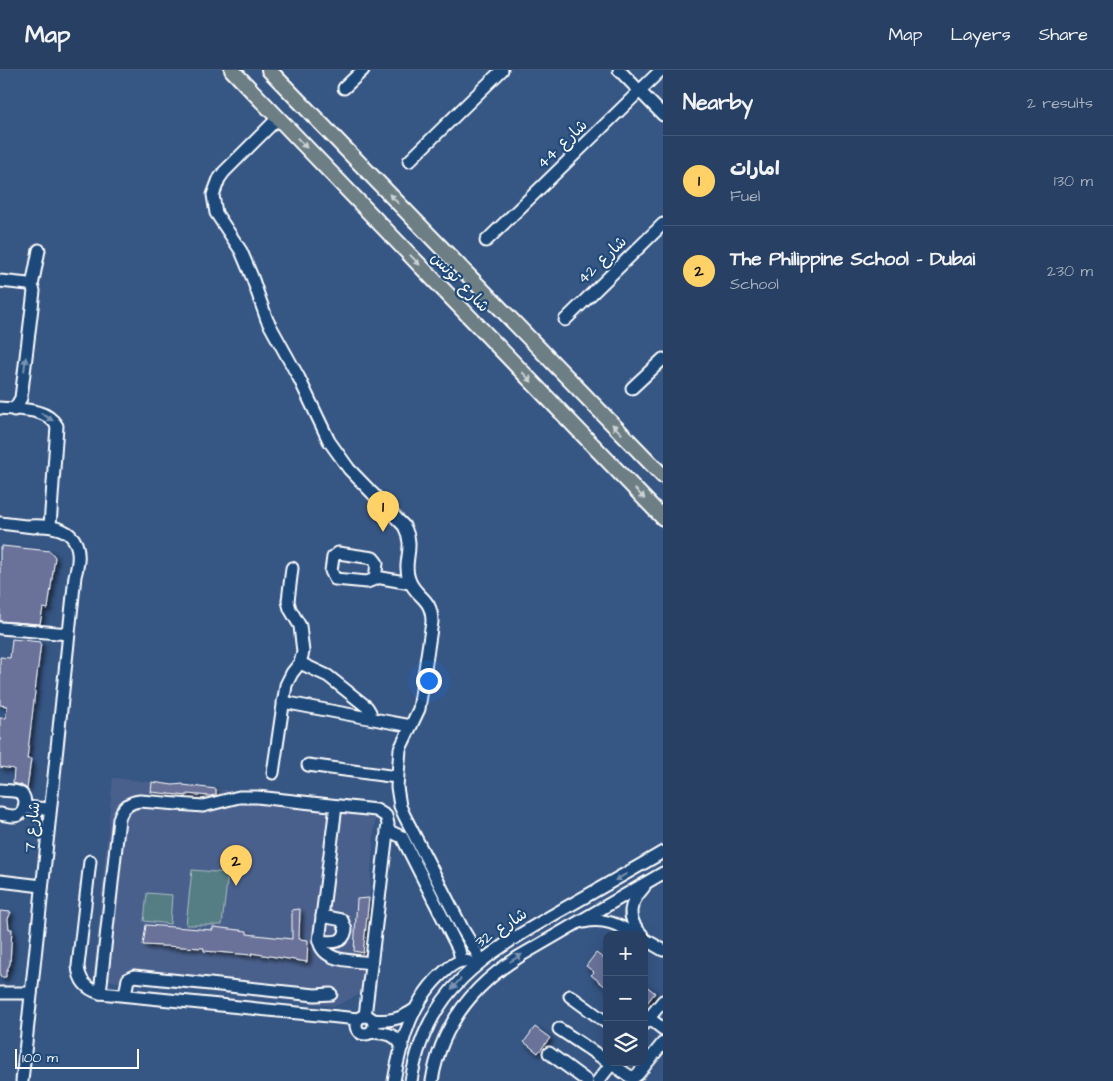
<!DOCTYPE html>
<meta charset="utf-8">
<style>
body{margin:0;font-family:"Architects Daughter","Playpen Sans Arabic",sans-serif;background:#304769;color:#f1f3f6}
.controls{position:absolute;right:15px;bottom:15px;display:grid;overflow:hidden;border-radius:10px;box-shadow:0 5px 20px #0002}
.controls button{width:45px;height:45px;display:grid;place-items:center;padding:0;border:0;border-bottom:1px solid #445978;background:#284063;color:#f1f3f6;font:25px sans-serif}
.scale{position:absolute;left:15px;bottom:12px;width:124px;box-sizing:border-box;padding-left:5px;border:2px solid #fff;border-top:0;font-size:14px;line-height:18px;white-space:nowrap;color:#fff;-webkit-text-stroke:4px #1f4a7a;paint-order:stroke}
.you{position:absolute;left:428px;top:610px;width:18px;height:18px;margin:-12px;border:4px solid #fff;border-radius:50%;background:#1a73e8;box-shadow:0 0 0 8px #1a73e833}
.badge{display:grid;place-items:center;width:32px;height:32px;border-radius:50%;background:#ffd166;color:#111;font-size:16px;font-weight:700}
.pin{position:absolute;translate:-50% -41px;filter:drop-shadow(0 1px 2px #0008)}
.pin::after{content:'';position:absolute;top:26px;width:18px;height:15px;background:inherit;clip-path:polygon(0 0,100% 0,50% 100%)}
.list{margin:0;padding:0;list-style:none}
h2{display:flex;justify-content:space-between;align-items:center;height:65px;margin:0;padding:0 20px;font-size:21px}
h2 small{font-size:16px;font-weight:400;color:#a5afbe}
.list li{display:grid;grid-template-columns:32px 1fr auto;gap:15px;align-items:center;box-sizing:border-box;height:90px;padding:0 20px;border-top:1px solid #445978}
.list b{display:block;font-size:19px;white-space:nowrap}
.list p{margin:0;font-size:16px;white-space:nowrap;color:#a5afbe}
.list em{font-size:16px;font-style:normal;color:#a5afbe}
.icon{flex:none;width:28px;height:28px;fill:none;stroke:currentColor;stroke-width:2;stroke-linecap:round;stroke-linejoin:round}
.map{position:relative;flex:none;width:663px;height:1011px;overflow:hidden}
header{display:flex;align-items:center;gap:30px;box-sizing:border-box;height:70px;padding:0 25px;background:#284063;border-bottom:1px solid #445978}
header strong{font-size:24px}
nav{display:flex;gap:28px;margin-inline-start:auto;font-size:18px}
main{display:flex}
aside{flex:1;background:#284063}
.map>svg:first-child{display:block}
</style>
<header>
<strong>Map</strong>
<nav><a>Map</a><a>Layers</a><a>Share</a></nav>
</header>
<main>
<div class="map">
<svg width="663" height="1011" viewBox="0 0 663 1011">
<defs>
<filter id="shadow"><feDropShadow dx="3" dy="3" stdDeviation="2.5" flood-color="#0009"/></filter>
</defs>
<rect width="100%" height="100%" fill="#365684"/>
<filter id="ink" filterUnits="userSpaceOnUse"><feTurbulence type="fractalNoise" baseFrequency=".02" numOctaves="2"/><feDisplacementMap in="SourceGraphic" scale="10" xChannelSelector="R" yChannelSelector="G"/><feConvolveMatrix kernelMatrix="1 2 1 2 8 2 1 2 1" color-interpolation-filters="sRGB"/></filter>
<g filter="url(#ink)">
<!-- built -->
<polygon fill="#4a618d" points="113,708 376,736 362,923 335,936 93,909"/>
<!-- green -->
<g fill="#557d84" stroke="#aabec2">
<polygon points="192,800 228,803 222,855 186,855"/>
<polygon points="147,823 172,825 170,854 144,851"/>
</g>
<!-- building -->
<g fill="#6a729a" stroke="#fff" filter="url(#shadow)">
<polygon points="2,476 50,481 55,487 48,539 43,538 40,554 0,551 0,478 2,479"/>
<polygon points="12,569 41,572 27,689 31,689 27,719 21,715 13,713 14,699 0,697 0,648 6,648 7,636 0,635 0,587 10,588"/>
<polygon points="152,712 173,715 183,714 183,715 216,719 216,725 210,726 187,724 187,726 151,722"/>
<polygon points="369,828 363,883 354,881 357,829"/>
<polygon points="300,839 299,869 308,870 307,892 251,883 252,885 204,881 204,878 143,875 146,855 213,860 213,857 247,861 247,864 292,869 292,840"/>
<polygon points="0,841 11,842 8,849 9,859 12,859 10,894 6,902 6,907 0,907"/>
<polygon points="596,883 603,888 607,883 607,918 591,905 594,902 586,896"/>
<polygon points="644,914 655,923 644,937"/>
<polygon points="535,957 550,968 538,983 524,972"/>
</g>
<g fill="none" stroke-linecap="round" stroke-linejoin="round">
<defs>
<g id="minor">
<polyline points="619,0 663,45"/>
<polyline points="344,18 363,0"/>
<path d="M278 48 224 102 219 109 213 125 216 143 241 181 252 207 267 250 299 308 329 371 349 399 404 456C416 478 402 491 409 509 415 528 432 526 432 552L419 639 400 679 397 717 400 736 404 745 462 858 481 890"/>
<polyline points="409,91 502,0"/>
<polyline points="486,171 661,0"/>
<polyline points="0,211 28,214 32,216 34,221 21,328 14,340"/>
<polyline points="32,216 39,180"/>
<polyline points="565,250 663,154"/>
<polyline points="632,318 663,289"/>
<path d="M0 338C19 340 46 337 57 356L50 456"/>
<polyline points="0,453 34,457"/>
<polygon points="338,483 373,488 377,493 375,509 367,512 335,509 331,501 333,487"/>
<polyline points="376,507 410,513"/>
<polyline points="0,558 69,564"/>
<polyline points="300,593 328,606 367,637 370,642 371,648"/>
<polyline points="283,632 411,656"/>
<polyline points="308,695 397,707"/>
<polyline points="273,703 286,615 292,603 300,593 303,582 300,556 290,539 288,531 292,498"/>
<path d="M0 720C6 721 15 720 20 723 27 726 26 740 20 744 15 748 6 745 0 744"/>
<path d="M336 736 319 871C324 893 353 890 371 893"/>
<polyline points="24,737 50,739"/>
<polyline points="387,760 402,767 459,880 461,890"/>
<path d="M90 791 78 896C79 910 86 919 100 923L358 949"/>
<polyline points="0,811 42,816"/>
<path d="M584 852C604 847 619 855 636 865"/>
<path d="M642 865C625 847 629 834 644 817"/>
<polyline points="644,869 663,880"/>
<path d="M319 871C331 872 343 875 346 860L342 850 322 846"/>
<polyline points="0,923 31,923"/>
<path d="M100 923 119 749C122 738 129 732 140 731L203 736 239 727H257L376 740 386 746 388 754 365 946"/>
<polyline points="125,925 128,909 134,906 315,925 331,924"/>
<polyline points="570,926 607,953"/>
<circle cx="365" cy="955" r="9"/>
<polyline points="649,948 663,959"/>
<path d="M373 950C389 952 401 949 414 940"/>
<polyline points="644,954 663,931"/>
<polyline points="559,959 607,991"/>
<path d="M371 962C385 963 396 963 402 977"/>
<polyline points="549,983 587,1011"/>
<polyline points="609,992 629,1006 634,1007 638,1004 663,973"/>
<path d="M22 1011 75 506C87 465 65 454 28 456"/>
<path d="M394 1011C401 970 413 928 445 901 455 892 463 887 475 895"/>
<path d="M411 1011C426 918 486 884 560 841 595 821 629 802 663 782"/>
<path d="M432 1011C441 955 473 915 520 886L663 803"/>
<polyline points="598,1011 613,992"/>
</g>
<g id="major">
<polyline points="232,0 663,448"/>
<polyline points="269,0 663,406"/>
</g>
</defs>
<!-- minor casing -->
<use href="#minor" stroke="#fff" stroke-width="15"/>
<!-- major casing -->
<use href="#major" stroke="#fff" stroke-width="18"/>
<!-- minor -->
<use href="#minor" stroke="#1f4a7a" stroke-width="11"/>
<!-- major -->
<use href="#major" stroke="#6d7e84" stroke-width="14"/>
</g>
<!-- one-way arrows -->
<defs><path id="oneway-solid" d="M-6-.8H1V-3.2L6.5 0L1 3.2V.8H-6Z" transform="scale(1.25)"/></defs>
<g fill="#ccd2d4">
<use href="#oneway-solid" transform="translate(302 73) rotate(46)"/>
<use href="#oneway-solid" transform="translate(394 129) rotate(-134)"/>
<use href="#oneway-solid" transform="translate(415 190) rotate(46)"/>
<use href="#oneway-solid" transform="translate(527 307) rotate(46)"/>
<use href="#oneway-solid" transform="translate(617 359) rotate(-134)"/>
<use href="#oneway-solid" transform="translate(640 424) rotate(46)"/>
</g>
<g fill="#7992af">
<use href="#oneway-solid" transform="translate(25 294) rotate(-83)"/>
<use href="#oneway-solid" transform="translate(47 347) rotate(32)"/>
<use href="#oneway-solid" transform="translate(621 807) rotate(150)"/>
<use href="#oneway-solid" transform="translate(516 888) rotate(-32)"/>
<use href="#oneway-solid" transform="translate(456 914) rotate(131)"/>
</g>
</g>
<g text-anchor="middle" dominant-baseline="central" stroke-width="4.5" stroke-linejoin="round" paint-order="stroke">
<!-- street labels -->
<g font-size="16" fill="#fff" stroke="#1f4a7a">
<text transform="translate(562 74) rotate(-44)">شارع 44</text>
<text transform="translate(602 190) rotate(-44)">شارع 42</text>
<text transform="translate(460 212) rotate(46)">شارع تونس</text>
<text transform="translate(32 757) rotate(-84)">شارع 7</text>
<text transform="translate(501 858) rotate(-33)">شارع 32</text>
</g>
</g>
</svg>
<div class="controls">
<button>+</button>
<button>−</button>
<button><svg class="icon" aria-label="layers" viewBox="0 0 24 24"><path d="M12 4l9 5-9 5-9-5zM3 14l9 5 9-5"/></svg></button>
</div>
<div class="scale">100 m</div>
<div class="you"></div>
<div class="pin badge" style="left:383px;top:462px">1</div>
<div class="pin badge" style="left:236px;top:816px">2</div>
</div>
<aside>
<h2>Nearby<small>2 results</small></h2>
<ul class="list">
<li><span class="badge">1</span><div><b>امارات</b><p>Fuel</p></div><em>130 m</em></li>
<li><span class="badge">2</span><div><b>The Philippine School - Dubai</b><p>School</p></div><em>230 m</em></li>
</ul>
</aside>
</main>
